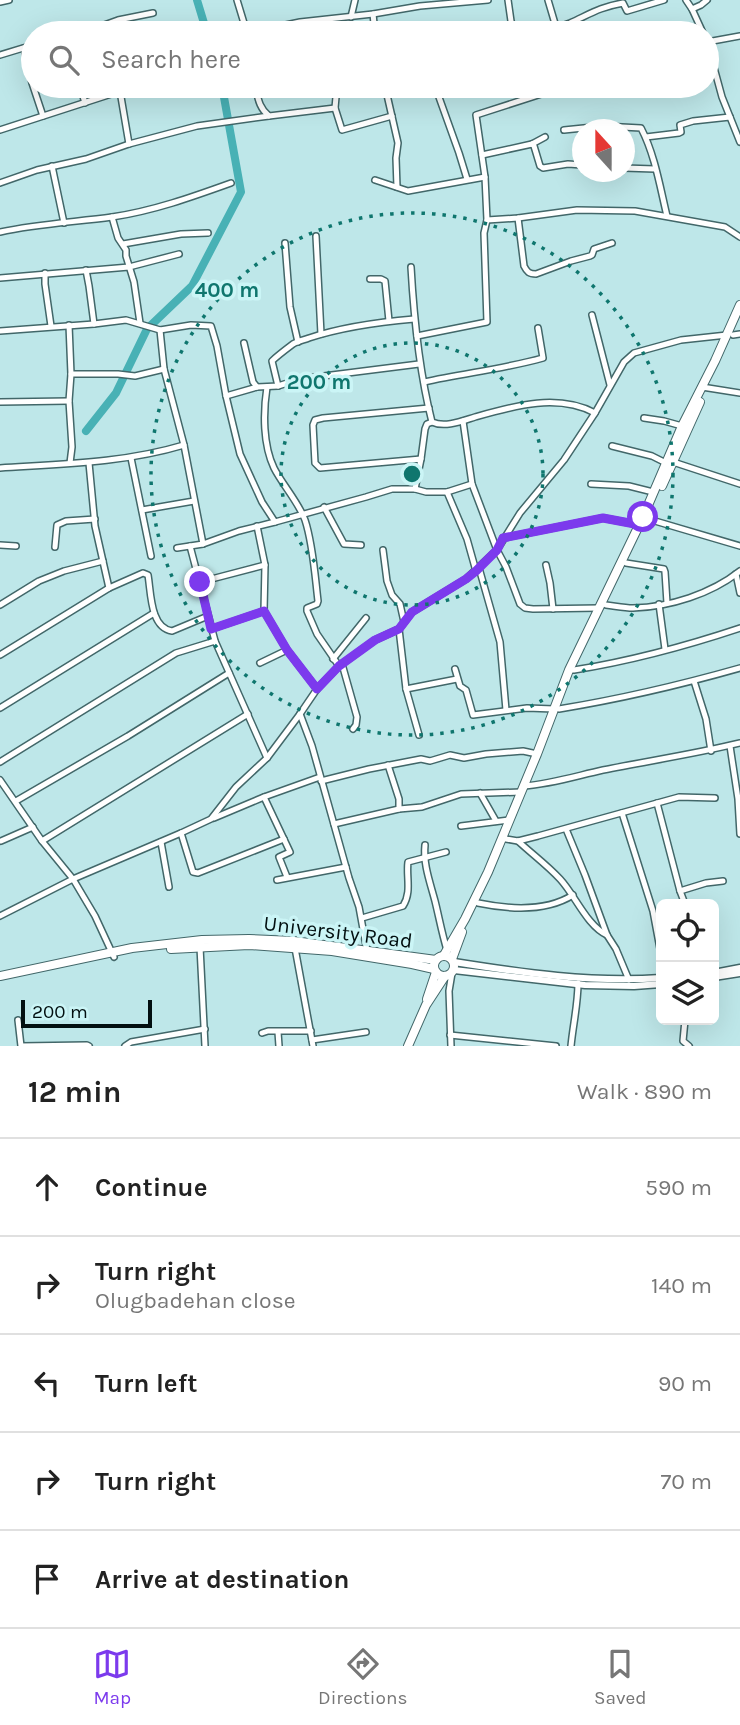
<!DOCTYPE html>
<meta charset="utf-8">
<style>
body{margin:0;font-family:Karla,sans-serif;background:#f2f2f2;color:#222}
.controls{position:absolute;right:21px;bottom:21px;display:grid;overflow:hidden;border-radius:10px;box-shadow:0 7px 28px #0002}
.controls button{width:63px;height:63px;display:grid;place-items:center;padding:0;border:0;border-bottom:2px solid #e0e0e0;background:#fff;color:#222;font:35px sans-serif}
.compass{position:absolute;left:572px;top:119px;width:63px;height:63px;border-radius:50%;background:#fff;box-shadow:0 7px 28px #0002;rotate:339deg}
.scale{position:absolute;left:21px;bottom:18px;width:131px;box-sizing:border-box;padding-left:7px;border:4px solid #020f10;border-top:0;font-size:19px;line-height:24px;white-space:nowrap;color:#020f10;-webkit-text-stroke:5px #cbf5f6;paint-order:stroke}
.stop{position:absolute;width:21px;height:21px;margin:-16px;border:5px solid #7c3aed;border-radius:50%;background:#fff}
.stop.end{background:#7c3aed;border-color:#fff;box-shadow:0 2px 7px #0008}
.list{margin:0;padding:0;list-style:none}
h2{display:flex;justify-content:space-between;align-items:center;height:91px;margin:0;padding:0 28px;font-size:30px}
h2 small{font-size:23px;font-weight:400;color:#767676}
.list li{display:grid;grid-template-columns:46px 1fr auto;gap:21px;align-items:center;box-sizing:border-box;height:98px;padding:0 28px;border-top:2px solid #e0e0e0}
.list b{display:block;font-size:26px;white-space:nowrap}
.list p{margin:0;font-size:23px;white-space:nowrap;color:#767676}
.list em{font-size:23px;font-style:normal;color:#767676}
.icon{flex:none;width:38px;height:38px;fill:none;stroke:currentColor;stroke-width:2;stroke-linecap:round;stroke-linejoin:round}
.map{position:relative;flex:none;width:740px;height:1046px;overflow:hidden}
.search{position:absolute;background:#fff;box-shadow:0 7px 28px #0002;left:21px;right:21px;top:21px;height:77px;display:flex;align-items:center;gap:18px;box-sizing:border-box;padding:0 24px;border-radius:38px;color:#767676;font-size:26px}
.sheet{height:581px;background:#fff}
nav{display:flex;justify-content:space-around;align-items:center;box-sizing:border-box;height:98px;border-top:2px solid #e0e0e0;background:#fff;font-size:19px;color:#767676}
nav a{display:grid;justify-items:center;gap:4px}
nav .on{color:#7c3aed}
.map>svg:first-child{display:block}
</style>
<div class="map">
<svg width="740" height="1046" viewBox="0 0 740 1046">
<rect width="100%" height="100%" fill="#bee7e9"/>
<g fill="none" stroke-linecap="round" stroke-linejoin="round">
<!-- river -->
<g stroke="#48b1b5" stroke-width="8">
<polyline points="197,0 207,33"/>
<polyline points="86,431 116,393 147,329 192,286 241,192 222,86"/>
</g>
<defs>
<g id="minor">
<polyline points="237,0 247,33"/>
<polyline points="508,0 511,21 515,33"/>
<polyline points="548,0 556,27"/>
<polyline points="686,0 692,9 703,33"/>
<polyline points="0,2 9,0"/>
<polyline points="692,9 701,5 707,0"/>
<polyline points="373,14 375,33"/>
<polyline points="351,17 355,0"/>
<polyline points="82,33 118,20 153,13"/>
<polyline points="247,33 300,22 373,14 420,6 488,0"/>
<path d="M538 33C548 30 560 27 570 23 590 14 600 7 623 3L627 11 664 0"/>
<polyline points="740,36 707,42 722,97 740,142"/>
<polyline points="24,48 32,83 43,116"/>
<polyline points="0,55 33,45"/>
<polyline points="80,86 85,103"/>
<path d="M255 86C258 98 259 108 269 116L335 108"/>
<polyline points="337,86 335,108 342,130 392,116"/>
<polyline points="385,86 398,143 396,158 397,187"/>
<polyline points="435,86 459,153 467,179"/>
<polyline points="636,86 639,87 656,86"/>
<polyline points="120,91 129,144"/>
<polyline points="0,130 136,86"/>
<path d="M564 130 603 126 641 128C655 155 660 187 667 216"/>
<polyline points="646,137 679,133 681,132 680,125 693,121 730,117"/>
<polyline points="532,144 534,146 540,166 543,168 568,164 582,165"/>
<polyline points="482,155 532,144 545,137"/>
<polyline points="52,166 64,223"/>
<polyline points="624,168 655,169"/>
<polyline points="375,180 408,191 485,177"/>
<polyline points="0,183 37,170 86,159 129,144 197,126 269,116"/>
<polyline points="112,217 118,238 126,250 126,256 134,282 140,323"/>
<path d="M518 218 524 266C527 272 529 274 536 274L571 261 590 256 592 255 594 249 612 243"/>
<polyline points="487,220 518,218 577,210 635,211 725,227 740,237"/>
<path d="M0 232C37 224 75 222 112 217 153 211 192 197 231 183"/>
<polyline points="316,236 321,334"/>
<polyline points="285,243 290,307 298,342"/>
<polyline points="123,244 181,234 208,233"/>
<path d="M411 267C414 320 419 371 432 422 445 428 462 421 475 417 514 406 557 393 595 413"/>
<polyline points="86,270 89,286 94,324"/>
<polyline points="45,273 45,284 51,326"/>
<polyline points="0,278 129,267 179,254"/>
<polyline points="370,279 381,279 385,281 389,321"/>
<polyline points="592,315 610,385"/>
<polyline points="69,325 71,374 69,401 72,447 70,463"/>
<polyline points="160,330 164,369 184,445 203,544"/>
<polyline points="0,331 94,324 126,320 160,330 191,325 211,326 217,346 226,396 240,454 262,502 275,522 366,497 392,489 415,489 426,492 447,492 472,484"/>
<polyline points="733,335 740,334"/>
<polyline points="417,336 487,322 484,233 487,220 485,177 476,115 566,86"/>
<polyline points="244,343 253,382 257,387"/>
<polyline points="71,374 118,374 135,376 164,369"/>
<path d="M424 382C464 373 504 369 543 358L538 328"/>
<path d="M278 386 272 361C275 358 289 347 293 344 298 341 304 340 309 338 342 327 379 322 414 319"/>
<path d="M267 387C263 413 263 445 274 468 282 484 299 503 305 520 313 544 315 576 318 601L317 604 307 608V611L317 634 339 666"/>
<polyline points="702,387 740,393"/>
<polyline points="226,396 257,387 278,386 300,379 419,364"/>
<polyline points="0,402 69,401"/>
<polyline points="644,418 664,421 682,426"/>
<polyline points="463,421 472,484 497,550 506,567 520,604 525,608 533,609 599,608"/>
<polyline points="612,446 652,456 666,463"/>
<polyline points="131,458 151,556"/>
<polyline points="421,459 425,429 427,424 432,422"/>
<polyline points="673,462 740,484"/>
<polyline points="89,463 95,526 109,588"/>
<path d="M0 468C62 464 124 463 184 445"/>
<polyline points="591,484 629,486 653,492"/>
<polyline points="415,489 421,459 320,468 315,463 313,425 315,420 323,418 429,408"/>
<polyline points="447,492 467,539 476,571"/>
<polyline points="324,507 344,544 361,545"/>
<polyline points="142,510 194,501"/>
<polyline points="503,538 603,518 635,524 641,521 655,521 740,546"/>
<polyline points="0,545 16,546"/>
<polyline points="190,546 215,641 267,758"/>
<polyline points="55,547 57,525 66,521 95,519"/>
<polyline points="177,548 203,544 239,531 275,522"/>
<polyline points="383,550 387,581 392,595 400,604 404,622"/>
<polyline points="626,563 664,569 665,572 667,603"/>
<polyline points="265,565 264,611 287,650 317,689"/>
<polyline points="546,565 550,583 553,609"/>
<polyline points="479,568 500,642 506,710"/>
<polyline points="736,574 740,593"/>
<polyline points="200,582 265,565 257,526"/>
<polyline points="659,604 665,649"/>
<polyline points="0,605 39,581 64,571 103,561"/>
<path d="M606 605C615 606 624 608 633 608 670 607 711 594 740 571"/>
<polyline points="211,629 264,611"/>
<polyline points="399,629 406,689 419,735"/>
<path d="M0 655 109 588 143 573 148 575C151 592 150 628 172 631L208 616"/>
<polyline points="333,659 366,618"/>
<polyline points="260,663 287,650"/>
<polyline points="342,664 357,717 356,725 353,729"/>
<polyline points="455,669 460,686 466,690 473,715 527,708 554,709"/>
<path d="M569 670H574C630 661 686 646 740 628"/>
<polyline points="694,681 706,719 711,751"/>
<polyline points="406,689 457,679"/>
<polyline points="0,708 154,613"/>
<path d="M559 709C620 699 680 685 740 668"/>
<polyline points="300,714 312,746 349,878 359,907 367,951"/>
<polyline points="730,746 738,799 740,834"/>
<polyline points="0,762 176,653 215,641"/>
<polyline points="0,780 42,841 73,879 95,916 114,957"/>
<polyline points="321,781 369,769 421,759 430,761 450,755 464,758 486,754 523,751 537,754"/>
<path d="M524 786C551 784 576 776 603 770 648 761 695 754 740 743"/>
<polyline points="480,793 496,821"/>
<polyline points="264,797 290,852 279,857 287,877"/>
<polyline points="16,801 128,736 229,673"/>
<polyline points="657,803 680,891 685,904"/>
<polyline points="399,809 422,807 461,794 521,792"/>
<polyline points="622,813 653,911 661,954"/>
<polyline points="214,818 264,797 320,777"/>
<polyline points="334,824 399,809 399,799 388,765"/>
<polyline points="461,826 509,820"/>
<polyline points="566,829 585,875 607,935 616,949 629,980"/>
<polyline points="181,833 193,872 198,873 284,839"/>
<polyline points="506,839 518,841 538,836 679,797 715,798"/>
<polyline points="1,841 33,827"/>
<polyline points="42,841 248,714"/>
<path d="M518 841C532 854 547 865 560 879 575 895 587 926 607 935"/>
<polyline points="161,842 169,887"/>
<path d="M425 845C423 864 430 882 435 901 439 917 442 934 447 950"/>
<polyline points="277,880 346,867"/>
<polyline points="680,891 706,883 723,881"/>
<path d="M478 903C507 909 546 912 573 895"/>
<polyline points="0,916 73,879 181,833 211,819 236,787 267,758 300,714 317,689 339,666 375,640 399,629 412,612 466,579 497,550 520,513 564,460 595,413 624,362 634,353 681,340 727,335"/>
<path d="M362 918 403 906C412 892 406 877 408 862L446 852"/>
<polyline points="200,947 205,1046"/>
<polyline points="295,948 313,1046"/>
<polyline points="18,1020 21,1046 87,1045 89,1046"/>
<polyline points="685,1020 683,1041 689,1046"/>
<polyline points="278,1032 279,1046"/>
<polyline points="262,1033 268,1031 311,1031"/>
<polyline points="450,1035 556,1046"/>
<polyline points="312,1040 366,1032"/>
<polyline points="125,1046 131,1042 205,1029"/>
<polyline points="451,1046 449,991 452,973"/>
<path d="M571 1046C573 1025 578 1004 578 983"/>
</g>
<g id="tertiary">
<path d="M454 962C523 973 592 983 661 978"/>
<polyline points="454,970 585,985 634,986 661,984"/>
<polyline points="714,973 740,968"/>
<polyline points="714,977 740,973"/>
</g>
<g id="primary">
<polyline points="662,486 700,402"/>
<polyline points="171,949 249,945 332,951 412,964 434,969"/>
<polyline points="444,955 465,919 488,872 537,754 569,670 643,517 682,426 715,361 740,305"/>
<circle cx="444" cy="966" r="10"/>
<polyline points="452,959 462,932"/>
<polyline points="0,976 132,948 202,940 249,939 294,941 436,960"/>
<polyline points="427,999 436,972"/>
<polyline points="408,1046 426,1005 445,976"/>
</g>
</defs>
<!-- minor casing -->
<use href="#minor" stroke="#426769" stroke-width="8"/>
<!-- tertiary casing -->
<use href="#tertiary" stroke="#426769" stroke-width="9"/>
<!-- primary casing -->
<use href="#primary" stroke="#426769" stroke-width="10"/>
<!-- minor -->
<use href="#minor" stroke="#fff" stroke-width="5"/>
<!-- tertiary -->
<use href="#tertiary" stroke="#fff" stroke-width="6"/>
<!-- primary -->
<use href="#primary" stroke="#fff" stroke-width="8"/>
</g>
<g fill="none" stroke-linecap="round" stroke-linejoin="round">
<!-- route -->
<polyline stroke="#7c3aed" stroke-width="9" points="200,582 211,629 264,611 287,650 317,689 339,666 375,640 399,629 412,612 466,579 476,571 497,550 503,538 603,518 635,524 641,520 643,517"/>
</g>
<!-- distance rings -->
<g fill="none" stroke="#0f766e" stroke-width="3.5" stroke-dasharray="3.5 7">
<circle cx="412" cy="474" r="131"/>
<circle cx="412" cy="474" r="261"/>
</g>
<g text-anchor="middle" dominant-baseline="central" stroke-width="7" stroke-linejoin="round" paint-order="stroke">
<!-- street labels -->
<g font-size="21" fill="#020f10" stroke="#cbf5f6">
<text transform="translate(338 932) rotate(7)">University Road</text>
</g>
</g>
<circle cx="412" cy="474" r="10" fill="#0f766e" stroke="#cbf5f6" stroke-width="3.5"/>
<g font-size="21" text-anchor="middle" font-weight="bold" fill="#0f766e" stroke="#cbf5f6" stroke-width="7" stroke-linejoin="round" paint-order="stroke">
<text x="227" y="297">400 m</text>
<text x="319" y="389">200 m</text>
</g>
</svg>
<div class="controls">
<button><svg class="icon" aria-label="locate" viewBox="0 0 24 24"><circle cx="12" cy="12" r="6"/><path d="M12 2v4M12 18v4M2 12h4M18 12h4"/></svg></button>
<button><svg class="icon" aria-label="layers" viewBox="0 0 24 24"><path d="M12 4l9 5-9 5-9-5zM3 14l9 5 9-5"/></svg></button>
</div>
<svg class="compass" viewBox="-18 -18 36 36"><path d="M0-13l5 13h-10z" fill="#e53935"/><path d="M0 13l5-13h-10z" fill="#767676"/></svg>
<div class="scale">200 m</div>
<div class="stop" style="left:643px;top:517px"></div>
<div class="stop end" style="left:200px;top:582px"></div>
<div class="search"><svg class="icon" aria-label="search" viewBox="0 0 24 24"><circle cx="10" cy="10" r="6"/><path d="M15 15l6 6"/></svg>Search here</div>
</div>
<section class="sheet">
<h2>12 min<small>Walk · 890 m</small></h2>
<ul class="list">
<li><svg class="icon" aria-label="ahead" viewBox="0 0 24 24"><path d="M12 20V5M6 11l6-6 6 6"/></svg><div><b>Continue</b></div><em>590 m</em></li>
<li><svg class="icon" aria-label="right" viewBox="0 0 24 24"><path d="M7 20v-9h11M14 6l5 5-5 5"/></svg><div><b>Turn right</b><p>Olugbadehan close</p></div><em>140 m</em></li>
<li><svg class="icon" aria-label="left" viewBox="0 0 24 24"><path d="M17 20v-9H6M10 6l-5 5 5 5"/></svg><div><b>Turn left</b></div><em>90 m</em></li>
<li><svg class="icon" aria-label="right" viewBox="0 0 24 24"><path d="M7 20v-9h11M14 6l5 5-5 5"/></svg><div><b>Turn right</b></div><em>70 m</em></li>
<li><svg class="icon" aria-label="arrive" viewBox="0 0 24 24"><path d="M6 21V4h12l-3 4 3 4H6"/></svg><div><b>Arrive at destination</b></div></li>
</ul>
</section>
<nav>
<a class="on"><svg class="icon" aria-label="map" viewBox="0 0 24 24"><path d="M3 6l6-2 6 2 6-2v14l-6 2-6-2-6 2zM9 4v14M15 6v14"/></svg>Map</a>
<a><svg class="icon" aria-label="directions" viewBox="0 0 24 24"><path d="M12 3l9 9-9 9-9-9zM9 14v-3h6M13 9l2 2-2 2"/></svg>Directions</a>
<a><svg class="icon" aria-label="saved" viewBox="0 0 24 24"><path d="M7 4h10v16l-5-4-5 4z"/></svg>Saved</a>
</nav>
